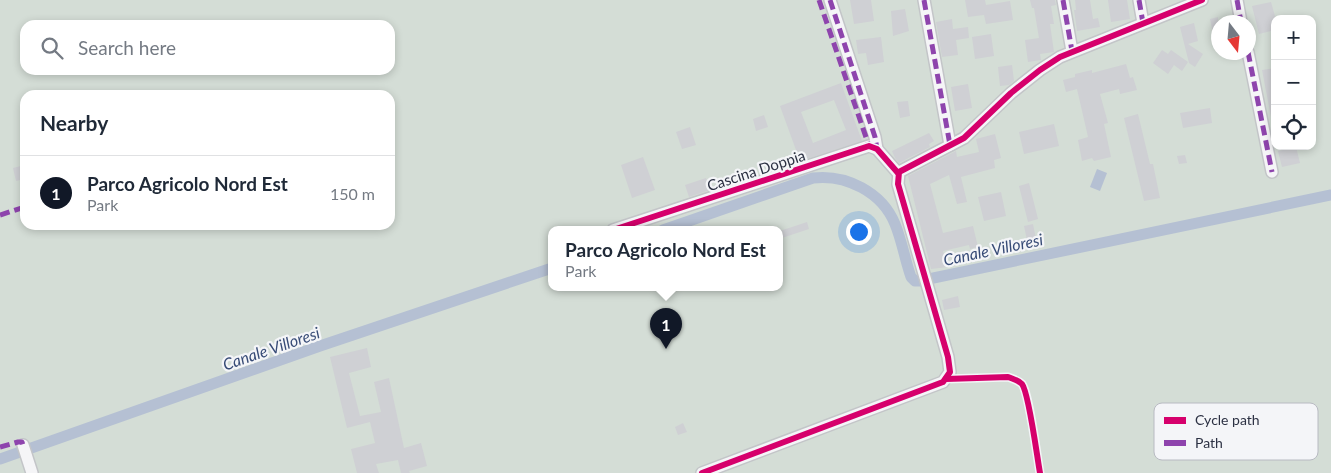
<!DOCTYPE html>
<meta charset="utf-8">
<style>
body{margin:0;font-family:Lato,sans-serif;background:#f2f2f3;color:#1f2937}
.controls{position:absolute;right:15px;top:15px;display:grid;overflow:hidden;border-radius:10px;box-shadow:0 2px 8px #0003}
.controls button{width:45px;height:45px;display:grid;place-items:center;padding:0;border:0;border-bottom:1px solid #e0e1e3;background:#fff;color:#1f2937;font:25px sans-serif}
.compass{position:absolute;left:1211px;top:15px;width:45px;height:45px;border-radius:50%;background:#fff;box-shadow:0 2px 8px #0003;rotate:164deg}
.you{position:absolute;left:858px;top:231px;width:18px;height:18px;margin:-12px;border:4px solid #fff;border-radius:50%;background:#1a73e8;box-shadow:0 0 0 8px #1a73e833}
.badge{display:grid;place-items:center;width:32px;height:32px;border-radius:50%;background:#111827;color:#fff;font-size:16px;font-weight:700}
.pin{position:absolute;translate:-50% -41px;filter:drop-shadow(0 1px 2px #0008)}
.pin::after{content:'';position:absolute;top:26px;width:18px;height:15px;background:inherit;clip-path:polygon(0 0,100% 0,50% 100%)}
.popup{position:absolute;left:548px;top:226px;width:235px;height:65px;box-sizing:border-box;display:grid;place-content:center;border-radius:10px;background:#fff;filter:drop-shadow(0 1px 4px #0005);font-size:16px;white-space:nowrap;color:#747a83}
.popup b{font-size:19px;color:#1f2937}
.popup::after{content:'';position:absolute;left:50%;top:100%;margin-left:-10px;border:10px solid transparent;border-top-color:#fff}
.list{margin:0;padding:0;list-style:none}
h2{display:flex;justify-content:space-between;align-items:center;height:65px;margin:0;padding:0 20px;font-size:21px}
h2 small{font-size:16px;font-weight:400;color:#747a83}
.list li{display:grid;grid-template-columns:32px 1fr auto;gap:15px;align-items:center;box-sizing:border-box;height:75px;padding:0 20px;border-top:1px solid #e0e1e3}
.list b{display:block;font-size:19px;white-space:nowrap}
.list p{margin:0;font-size:16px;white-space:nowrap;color:#747a83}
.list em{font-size:16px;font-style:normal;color:#747a83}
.icon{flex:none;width:28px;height:28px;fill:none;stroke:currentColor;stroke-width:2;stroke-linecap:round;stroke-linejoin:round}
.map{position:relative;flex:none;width:1331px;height:473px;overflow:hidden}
.search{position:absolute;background:#fff;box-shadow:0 2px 8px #0003;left:20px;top:20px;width:375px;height:55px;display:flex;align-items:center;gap:12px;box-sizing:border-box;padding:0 18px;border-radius:15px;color:#747a83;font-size:19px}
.panel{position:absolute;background:#fff;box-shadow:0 2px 8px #0003;left:20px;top:90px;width:375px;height:140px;border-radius:15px}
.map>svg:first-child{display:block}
</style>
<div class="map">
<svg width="1331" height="473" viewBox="0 0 1331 473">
<rect width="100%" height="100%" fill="#e5e7ea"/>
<!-- green -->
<path fill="#d4ddd6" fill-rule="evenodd" d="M0 0H1331V473H0ZM1275 19H1312V146H1275ZM1218 22H1248V52H1218ZM25 25H390V70H25ZM25 95H390V225H25ZM552 230H780V288H552Z"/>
<!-- water -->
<polygon fill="#b5c0d3" points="1097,169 1107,173 1100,191 1090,187"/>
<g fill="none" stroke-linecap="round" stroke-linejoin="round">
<!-- canal -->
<g stroke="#b5c0d3" stroke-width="11">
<path d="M663 230 813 178C846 174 882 192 895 224 902 241 905 260 911 277L915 281H919L1331 195"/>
<polyline points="0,459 320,346 552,268"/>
</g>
</g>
<!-- building -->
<g fill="#cfd0d4" fill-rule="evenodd">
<polygon points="850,0 871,0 874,21 854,24"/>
<polygon points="965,0 985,0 986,5 1010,1 1013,20 986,24 984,15 968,17"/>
<polygon points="1030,0 1055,0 1056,5 1051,6 1054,24 1050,24 1054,52 1040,54 1041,60 1028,62 1025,40 1039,38 1034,8 1032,8"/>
<polygon points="1075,0 1090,0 1093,19 1098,18 1100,27 1077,31 1074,10 1076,10"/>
<polygon points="1108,0 1127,0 1130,19 1111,22"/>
<polygon points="1271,2 1275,16 1275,30 1259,34 1252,6"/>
<polygon points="905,9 909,31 893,36 891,11"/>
<polygon points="1218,17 1218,43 1215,44 1210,19"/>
<polygon points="952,19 953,29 968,27 969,38 956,40 958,55 942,57 936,22"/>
<polygon points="1194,23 1198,41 1188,44 1203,54 1195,67 1189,63 1180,27"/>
<polygon points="991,34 994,56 975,59 972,37"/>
<polygon points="881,37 884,62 868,65 866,53 858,54 856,40"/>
<polygon points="1162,50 1168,54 1171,50 1188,62 1182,71 1174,65 1168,74 1153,63"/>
<polygon points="1126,64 1130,78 1133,77 1137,90 1120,94 1119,89 1100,94 1108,123 1104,124 1111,157 1094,161 1092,158 1082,161 1078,140 1088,137 1077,89 1066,92 1063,80 1075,77 1075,74 1092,70 1092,73"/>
<polygon points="1012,65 1014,81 1009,85 1000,86 998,67"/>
<polygon points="1275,68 1275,116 1271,117 1262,70"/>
<path d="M841 83 862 141 800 161 780 106ZM834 100 846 130 813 143 801 112Z"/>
<polygon points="968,84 972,108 955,111 951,87"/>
<polygon points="908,101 910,116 900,118 897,102"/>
<polygon points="1210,108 1212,123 1183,128 1180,113"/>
<polygon points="1138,114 1150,164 1153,164 1160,198 1144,201 1124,118"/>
<polygon points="764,115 768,127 756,131 753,119"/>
<polygon points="1054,124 1059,146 1024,154 1019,132"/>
<polygon points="690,127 696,145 682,149 676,132"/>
<polygon points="929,133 934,141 929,144 930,147 899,163 895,158 892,151"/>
<polygon points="995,134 1001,158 994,160 995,168 961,177 967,202 957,204 949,175 930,184 943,233 973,226 978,247 970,249 969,245 943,251 948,267 931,269 908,176 956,151 957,157 979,152 976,139"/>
<polygon points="1296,147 1300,163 1282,167 1278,151"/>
<polygon points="1185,155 1187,163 1179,164 1177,156"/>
<polygon points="643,157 655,190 632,198 621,165"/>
<polygon points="25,165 25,179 16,181 13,168"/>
<polygon points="706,178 710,190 689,197 685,185"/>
<polygon points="1029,183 1038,219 1028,222 1019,186"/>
<polygon points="1001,192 1006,216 984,221 978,197"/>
<polygon points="807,222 809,229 782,238 780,231"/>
<polygon points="1033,224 1036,239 1027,240 1024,226"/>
<polygon points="958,296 960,307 944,310 942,300"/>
<polygon points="367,348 371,367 349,373 360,416 381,412 374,382 389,378 404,448 421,443 427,466 409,471 410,473 401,473 398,460 376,464 379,473 357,473 351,449 375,443 370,422 347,428 330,357"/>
<polygon points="683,423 687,432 678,435 675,427"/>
</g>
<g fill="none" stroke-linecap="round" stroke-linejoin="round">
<defs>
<g id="street">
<polyline points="830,0 875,137 877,149"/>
<polyline points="924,0 950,145"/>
<polyline points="1063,0 1072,51"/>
<polyline points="1139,0 1143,23"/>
<polyline points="1237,0 1241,22"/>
<polyline points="1248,52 1272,172"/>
<polyline points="613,230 869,146 877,149 898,173"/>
<polyline points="23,445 32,473"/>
<polyline points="702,473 943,382 950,372 948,357 898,184 899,172 964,138 1011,93 1040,70 1060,57 1202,0"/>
</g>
</defs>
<!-- street casing -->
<use href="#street" stroke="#c3c5c8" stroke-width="14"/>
<!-- street -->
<use href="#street" stroke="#f5f5f7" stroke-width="11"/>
<!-- quiet -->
<g stroke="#8e44ad" stroke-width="5" stroke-dasharray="10 5" stroke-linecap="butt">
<polyline points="819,0 869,146"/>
<polyline points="830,0 875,137 877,149"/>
<polyline points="924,0 950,145"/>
<polyline points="1063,0 1072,51"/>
<polyline points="1139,0 1143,23"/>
<polyline points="1237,0 1241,22"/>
<polyline points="1248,52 1272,172"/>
<polyline points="0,215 25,207"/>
<polyline points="0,447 18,442 22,442 23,445"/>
</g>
<defs>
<g id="cycleway">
<polyline points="613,230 869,146 877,149 898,173"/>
<path d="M946 379 1008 377C1013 379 1018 380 1022 384 1029 393 1037 457 1040 473"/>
<polyline points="702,473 943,382 950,372 948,357 898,184 899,172 964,138 1011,93 1040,70 1060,57 1202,0"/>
</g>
</defs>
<!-- cycleway casing -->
<use href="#cycleway" stroke="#f4f5f8" stroke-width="9"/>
<!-- cycleway -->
<use href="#cycleway" stroke="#d6006c" stroke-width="6"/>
</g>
<g text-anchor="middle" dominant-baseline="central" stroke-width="4.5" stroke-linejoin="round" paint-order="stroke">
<!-- street labels -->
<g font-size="15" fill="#2c3143" stroke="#f4f5f8">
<text transform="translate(756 170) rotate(-18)">Cascina Doppia</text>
</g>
<!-- water labels -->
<g font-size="16" font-style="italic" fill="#374b76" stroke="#f4f5f8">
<text transform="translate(993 249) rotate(-12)">Canale Villoresi</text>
<text transform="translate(271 348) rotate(-19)">Canale Villoresi</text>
</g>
</g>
<!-- legend -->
<rect x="1154" y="403" width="164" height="57" rx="8" fill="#f4f5f8" stroke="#b8bac2" stroke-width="1"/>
<rect x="1164" y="417" width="22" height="7" fill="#d6006c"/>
<rect x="1164" y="440" width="22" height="6" fill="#8e44ad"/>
<g font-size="14" fill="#2c3143">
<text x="1195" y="425">Cycle path</text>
<text x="1195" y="448">Path</text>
</g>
</svg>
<div class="controls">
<button>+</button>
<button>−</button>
<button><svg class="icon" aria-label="locate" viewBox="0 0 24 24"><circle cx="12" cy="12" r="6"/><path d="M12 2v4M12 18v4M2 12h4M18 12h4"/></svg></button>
</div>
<svg class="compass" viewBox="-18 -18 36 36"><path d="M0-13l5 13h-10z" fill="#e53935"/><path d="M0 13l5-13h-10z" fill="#747a83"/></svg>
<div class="you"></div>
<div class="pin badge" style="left:666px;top:349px">1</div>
<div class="popup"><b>Parco Agricolo Nord Est</b>Park</div>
<div class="search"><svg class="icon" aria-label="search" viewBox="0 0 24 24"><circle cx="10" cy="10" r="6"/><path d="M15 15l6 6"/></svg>Search here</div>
<section class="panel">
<h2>Nearby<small></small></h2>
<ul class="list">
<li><span class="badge">1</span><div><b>Parco Agricolo Nord Est</b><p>Park</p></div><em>150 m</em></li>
</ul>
</section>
</div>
